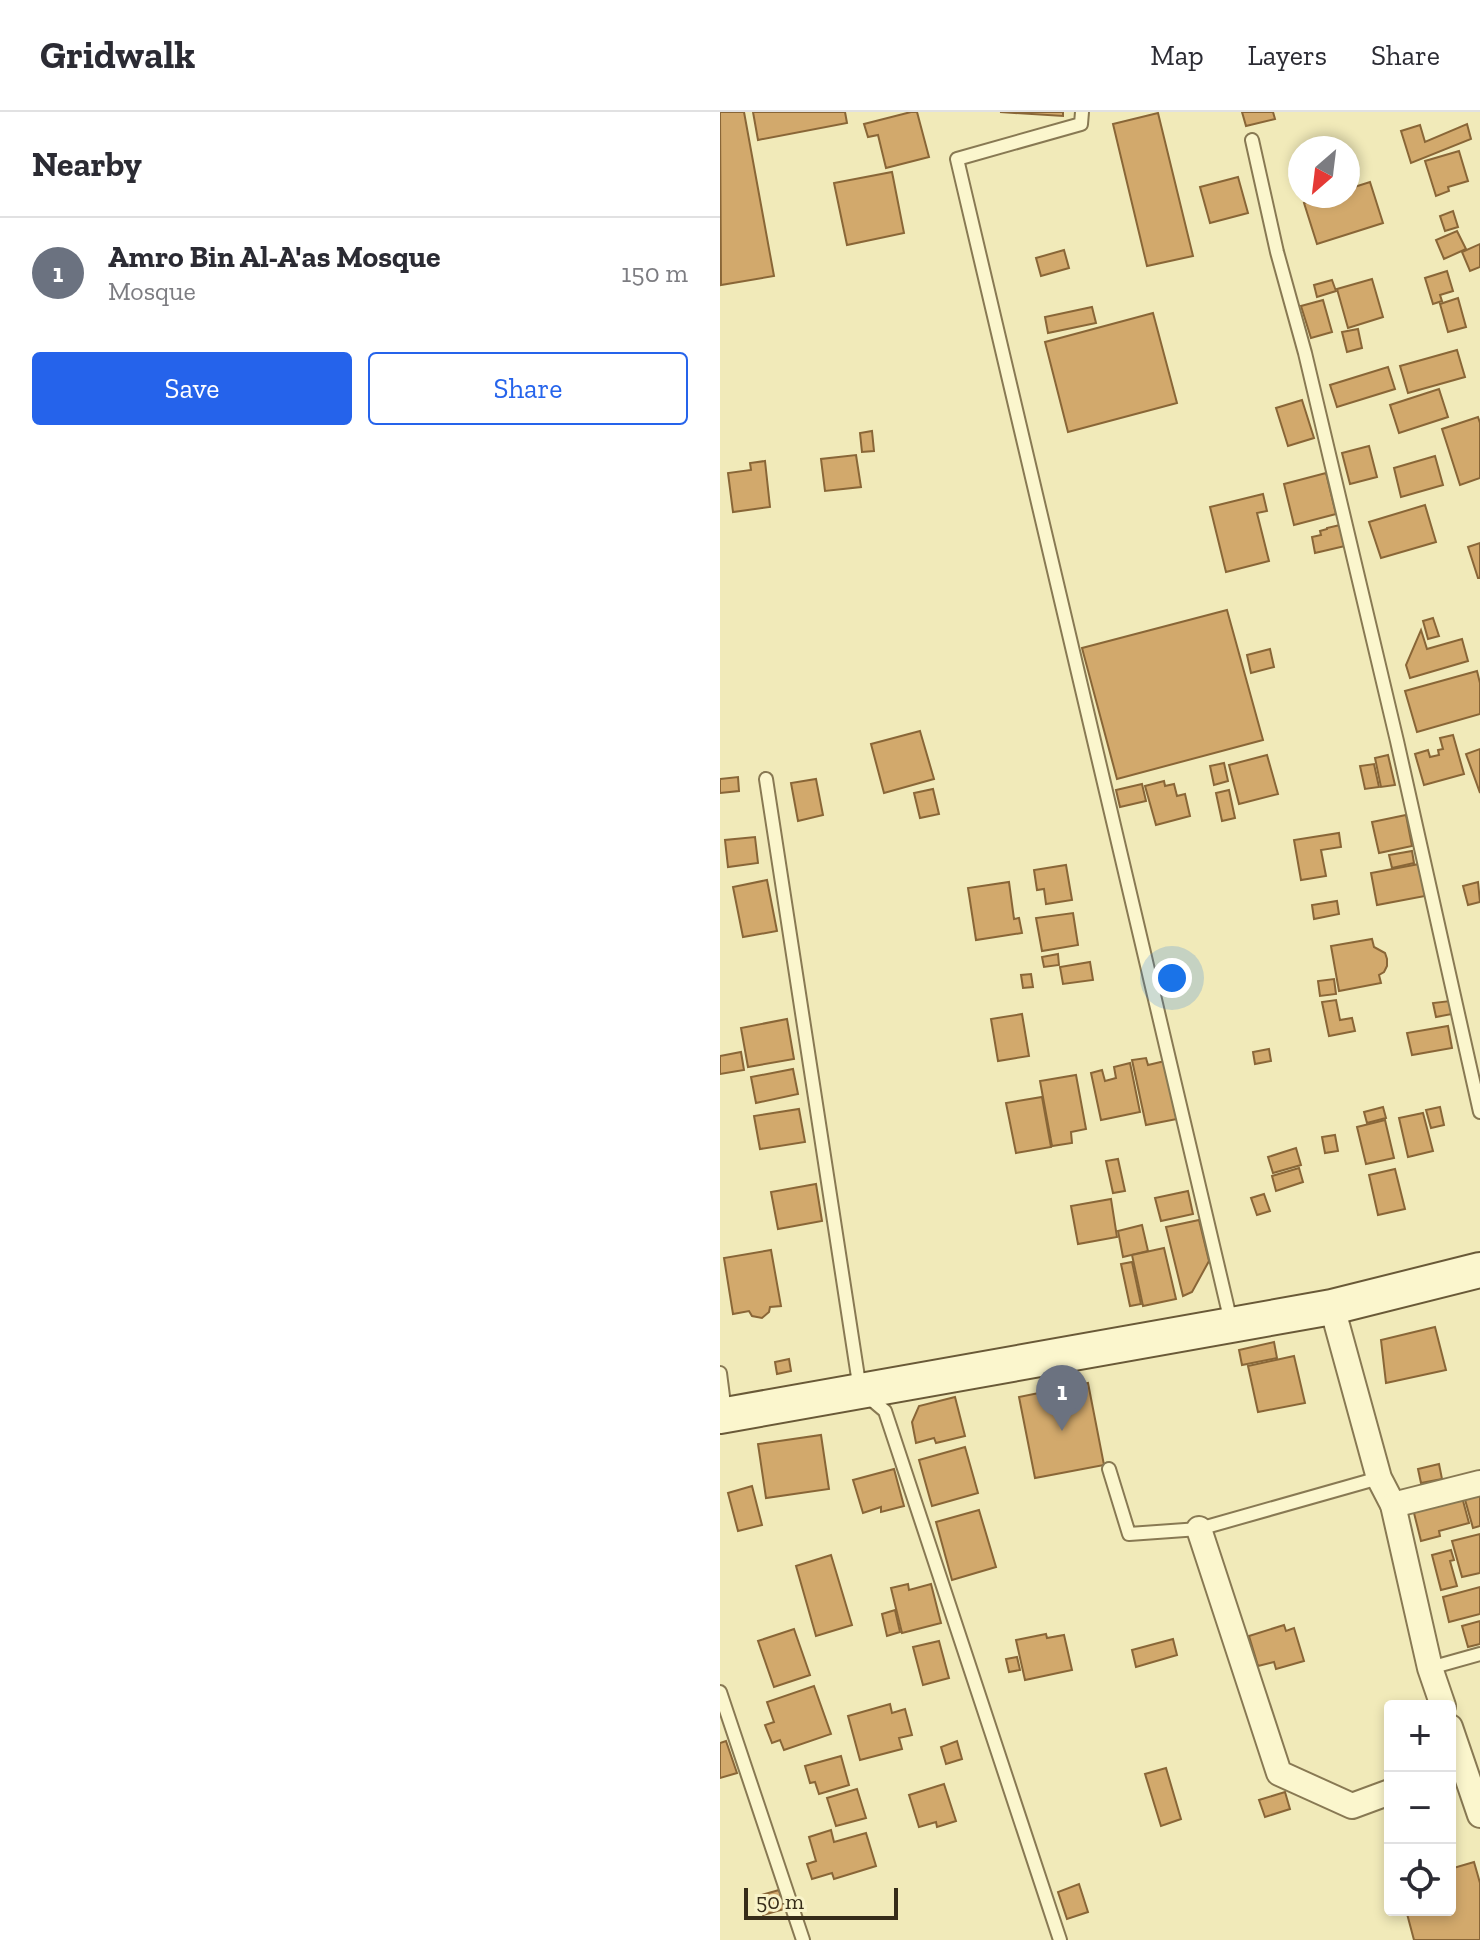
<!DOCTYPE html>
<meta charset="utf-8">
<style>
body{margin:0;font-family:"Zilla Slab",serif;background:#f2f2f3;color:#2b2b33}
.controls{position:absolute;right:24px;bottom:24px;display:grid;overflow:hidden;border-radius:8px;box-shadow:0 4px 12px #0003}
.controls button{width:72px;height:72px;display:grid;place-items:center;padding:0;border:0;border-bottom:2px solid #e1e1e2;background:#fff;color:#2b2b33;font:40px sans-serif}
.compass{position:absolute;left:568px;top:24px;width:72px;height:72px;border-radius:50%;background:#fff;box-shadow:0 4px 12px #0003;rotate:208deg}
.scale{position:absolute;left:24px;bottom:20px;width:154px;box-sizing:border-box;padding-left:8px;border:4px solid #362c19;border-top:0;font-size:22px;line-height:28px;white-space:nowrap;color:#362c19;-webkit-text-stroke:6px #f8f3c9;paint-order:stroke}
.you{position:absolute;left:452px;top:866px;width:28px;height:28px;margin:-20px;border:6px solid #fff;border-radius:50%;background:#1a73e8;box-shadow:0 0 0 12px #1a73e833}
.badge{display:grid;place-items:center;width:52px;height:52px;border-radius:50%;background:#2563eb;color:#fff;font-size:26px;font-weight:700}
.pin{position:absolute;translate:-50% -66px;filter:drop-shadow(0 2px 4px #0008)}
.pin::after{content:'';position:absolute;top:42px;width:28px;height:24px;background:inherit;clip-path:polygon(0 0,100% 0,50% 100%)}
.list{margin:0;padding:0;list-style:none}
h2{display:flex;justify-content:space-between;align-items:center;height:104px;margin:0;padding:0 32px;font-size:34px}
h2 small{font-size:26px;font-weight:400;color:#7c7c81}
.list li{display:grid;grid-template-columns:52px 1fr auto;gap:24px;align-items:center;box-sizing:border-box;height:112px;padding:0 32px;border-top:2px solid #e1e1e2}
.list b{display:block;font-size:30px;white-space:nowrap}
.list p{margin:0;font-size:26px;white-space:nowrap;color:#7c7c81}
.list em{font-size:26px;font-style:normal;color:#7c7c81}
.actions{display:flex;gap:16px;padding:24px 32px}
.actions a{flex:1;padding:18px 0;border:2px solid #2563eb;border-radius:8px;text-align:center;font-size:28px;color:#2563eb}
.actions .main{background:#2563eb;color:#fff}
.icon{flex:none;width:44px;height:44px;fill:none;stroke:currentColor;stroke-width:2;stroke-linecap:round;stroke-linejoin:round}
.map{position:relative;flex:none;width:760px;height:1828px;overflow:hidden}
header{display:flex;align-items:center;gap:48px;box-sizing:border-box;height:112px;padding:0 40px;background:#fff;border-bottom:2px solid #e1e1e2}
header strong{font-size:38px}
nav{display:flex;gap:44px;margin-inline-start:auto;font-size:28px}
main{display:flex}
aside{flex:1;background:#fff}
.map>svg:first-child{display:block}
</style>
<header>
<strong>Gridwalk</strong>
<nav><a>Map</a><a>Layers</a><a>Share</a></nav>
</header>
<main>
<aside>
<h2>Nearby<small></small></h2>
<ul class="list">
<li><span class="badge" style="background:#6b7280">1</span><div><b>Amro Bin Al-A'as Mosque</b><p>Mosque</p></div><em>150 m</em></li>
</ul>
<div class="actions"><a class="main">Save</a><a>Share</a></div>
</aside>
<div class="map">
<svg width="760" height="1828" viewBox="0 0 760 1828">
<rect width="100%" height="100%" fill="#f1eab9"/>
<!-- building -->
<g fill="#d2a96c" stroke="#896637" stroke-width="2">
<polygon points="0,0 24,0 54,164 1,173"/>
<polygon points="33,0 125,0 127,11 38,28"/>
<polygon points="191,0 197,0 209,45 166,56 158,23 148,25 144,12"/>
<polygon points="280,0 343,0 343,4"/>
<polygon points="522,0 553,0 555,7 526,14"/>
<polygon points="438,1 473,144 427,154 393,12"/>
<polygon points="747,12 751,27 691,51 681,19 700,13 705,30"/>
<polygon points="739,39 748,69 728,75 729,79 716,84 705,49"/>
<polygon points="172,60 184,121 127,133 114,71"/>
<polygon points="518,65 528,101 490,111 480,75"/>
<polygon points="650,70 663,111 597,132 584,91 607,84 628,84 628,77"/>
<polygon points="733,99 738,115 725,119 720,104"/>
<polygon points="737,119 746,137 724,147 716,128"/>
<polygon points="760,132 760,155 750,159 742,140"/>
<polygon points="344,138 349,156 321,164 316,146"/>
<polygon points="727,159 733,179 720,183 722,189 713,192 705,166"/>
<polygon points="652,167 663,205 628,216 617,177"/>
<polygon points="612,168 616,179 597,185 594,173"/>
<polygon points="738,186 746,215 728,220 720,192"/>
<polygon points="603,188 612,220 591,226 581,194"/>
<polygon points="372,195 376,211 328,221 325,205"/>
<polygon points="433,201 457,291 348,320 325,230"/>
<polygon points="638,217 642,236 627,240 622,220"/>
<polygon points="737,238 745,265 688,281 680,254"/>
<polygon points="668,255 675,277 617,295 610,273"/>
<polygon points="719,277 728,305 679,321 670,293"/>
<polygon points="582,288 594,326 568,334 556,296"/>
<polygon points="758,305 760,311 760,366 740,373 722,317"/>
<polygon points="152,319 154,339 142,340 140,321"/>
<polygon points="649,334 657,365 630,372 622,341"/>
<polygon points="136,343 141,375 105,379 101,347"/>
<polygon points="715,344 723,373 681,385 674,356"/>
<polygon points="45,349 50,395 13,400 8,361 31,358 30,351"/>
<polygon points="606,361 616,402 574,413 564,372"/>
<polygon points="543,382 547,399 537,401 549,449 506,460 490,395"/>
<polygon points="705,393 716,430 661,446 649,410"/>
<polygon points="620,413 625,434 595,441 592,425 601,423 600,419 607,417 607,416"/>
<polygon points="760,431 760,466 758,466 748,435"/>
<polygon points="507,498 543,628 397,667 362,536"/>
<polygon points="713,506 719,524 708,527 703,509"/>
<polygon points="701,518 707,537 742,527 748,549 690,566 686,553"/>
<polygon points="550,537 554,555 531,561 527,543"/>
<polygon points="757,559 760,571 760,602 697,620 685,579"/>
<polygon points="200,619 214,667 164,681 151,632"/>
<polygon points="733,623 744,662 704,673 695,642 708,638 710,645 719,643 718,638 723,637 720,626"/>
<polygon points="760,637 760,681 746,642"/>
<polygon points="547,643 558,682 519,692 509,653"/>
<polygon points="668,643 675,673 661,675 655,646"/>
<polygon points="504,651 508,669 494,673 490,654"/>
<polygon points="654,652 659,675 645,677 640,654"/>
<polygon points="18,665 19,679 0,681 0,667"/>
<polygon points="96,667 103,703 78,709 71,671"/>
<polygon points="444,669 445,674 454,672 457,684 465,682 470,704 436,713 425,674"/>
<polygon points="422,672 426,689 400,695 396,678"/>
<polygon points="213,677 219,702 200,706 194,681"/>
<polygon points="509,678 515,706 502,709 496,681"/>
<polygon points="686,703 692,734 659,741 652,710"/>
<polygon points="619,721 621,735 601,738 606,764 581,768 574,728"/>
<polygon points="35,725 38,751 8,755 5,728"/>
<polygon points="692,739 694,751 672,756 669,743"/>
<polygon points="699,752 705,784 657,793 651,761"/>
<polygon points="346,753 352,788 326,792 324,777 317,778 314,758"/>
<polygon points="47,768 57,819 23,825 13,775"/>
<polygon points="289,770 294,807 299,806 302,821 256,828 248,776"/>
<polygon points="758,770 760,790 748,793 743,774"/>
<polygon points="617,789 619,802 594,807 592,793"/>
<polygon points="353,801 358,833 322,839 316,806"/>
<polygon points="652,827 654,835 665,841 667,847 667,854 664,860 659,863 661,871 619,879 611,834"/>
<polygon points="338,842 339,853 324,855 322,845"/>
<polygon points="370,850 373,868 343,872 340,855"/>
<polygon points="311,862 313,875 303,876 301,863"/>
<polygon points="614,867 616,882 600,884 598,869"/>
<polygon points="616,888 620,908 632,906 635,919 609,924 602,890"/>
<polygon points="730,889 732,902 716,905 713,891"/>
<polygon points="302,902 309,944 278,949 271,907"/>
<polygon points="67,907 74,947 28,955 21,916"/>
<polygon points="728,914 732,936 692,943 687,921"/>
<polygon points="549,937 551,949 535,952 533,940"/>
<polygon points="21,940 24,958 0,962 0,944"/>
<polygon points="426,946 428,953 445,949 457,1007 426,1013 412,948"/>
<polygon points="410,951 420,1000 381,1008 371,961 382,958 385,969 396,966 394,955"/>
<polygon points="73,957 78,982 36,991 31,965"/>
<polygon points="356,963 366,1017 351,1020 352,1031 332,1034 320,969"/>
<polygon points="322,985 331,1035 296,1041 286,991"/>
<polygon points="663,995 666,1006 647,1011 644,1000"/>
<polygon points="720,995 724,1013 711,1016 706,998"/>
<polygon points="79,997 85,1030 40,1037 34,1004"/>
<polygon points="703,1001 713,1039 688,1045 679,1006"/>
<polygon points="665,1008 674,1046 646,1052 637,1015"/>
<polygon points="615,1023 618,1039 605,1041 602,1025"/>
<polygon points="576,1036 581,1053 553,1061 548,1045"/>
<polygon points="398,1047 405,1079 393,1081 386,1049"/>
<polygon points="579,1056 583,1070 556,1079 552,1064"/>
<polygon points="675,1057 685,1097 658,1103 649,1063"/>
<polygon points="96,1072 102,1109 58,1117 51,1080"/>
<polygon points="468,1079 473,1102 441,1109 435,1086"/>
<polygon points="544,1082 550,1099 537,1103 531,1086"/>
<polygon points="391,1087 397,1125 358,1132 351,1094"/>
<polygon points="479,1108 489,1149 472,1180 463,1184 446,1115"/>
<polygon points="422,1113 428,1139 403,1145 398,1119"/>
<polygon points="444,1136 456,1187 423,1194 412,1143"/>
<polygon points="51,1138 61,1194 50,1195 49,1200 42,1206 32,1204 29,1199 13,1202 4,1146"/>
<polygon points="412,1150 421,1192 410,1194 401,1152"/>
<polygon points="715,1215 726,1258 666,1271 661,1228"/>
<polygon points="554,1230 557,1246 522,1253 519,1238"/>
<polygon points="574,1244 585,1291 538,1300 528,1254"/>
<polygon points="69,1247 71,1259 57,1262 55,1250"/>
<polygon points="368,1271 384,1353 315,1366 299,1285"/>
<polygon points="235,1285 245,1324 216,1331 214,1326 196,1331 192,1310 199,1294"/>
<polygon points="101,1323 109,1377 46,1386 38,1332"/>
<polygon points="245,1335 258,1381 212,1394 199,1348"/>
<polygon points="719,1352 722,1367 701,1371 698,1357"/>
<polygon points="174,1357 184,1394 161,1400 161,1395 143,1401 133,1368"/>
<polygon points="32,1374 42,1413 18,1419 8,1381"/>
<polygon points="760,1380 760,1414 753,1416 744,1384"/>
<polygon points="742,1385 749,1411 719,1419 720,1424 701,1429 693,1397"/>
<polygon points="259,1398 276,1455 232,1468 216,1410"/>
<polygon points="760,1422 760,1461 742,1465 732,1429"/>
<polygon points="731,1438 734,1448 730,1449 737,1474 721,1478 712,1443"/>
<polygon points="111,1443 132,1513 96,1524 76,1454"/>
<polygon points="188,1472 189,1478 211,1472 221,1511 182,1521 171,1476"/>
<polygon points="760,1475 760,1502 729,1510 723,1485"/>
<polygon points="175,1498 180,1520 167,1524 162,1502"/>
<polygon points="760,1509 760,1532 748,1535 742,1514"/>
<polygon points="564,1513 566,1519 574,1516 584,1549 556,1557 554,1550 538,1554 529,1524"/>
<polygon points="74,1517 90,1563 54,1575 38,1529"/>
<polygon points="326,1522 327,1526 344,1523 352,1558 305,1568 296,1528"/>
<polygon points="453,1527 457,1543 416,1555 412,1538"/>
<polygon points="219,1529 229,1566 203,1573 193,1535"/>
<polygon points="297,1545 300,1558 289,1560 286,1547"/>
<polygon points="94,1574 111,1622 64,1638 60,1628 52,1631 45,1613 54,1610 47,1590"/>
<polygon points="170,1592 172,1601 185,1597 192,1623 179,1626 182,1637 140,1648 128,1604"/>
<polygon points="6,1629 17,1661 0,1666 0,1631"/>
<polygon points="237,1629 242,1647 226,1652 221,1635"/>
<polygon points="121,1644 129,1673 99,1682 95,1670 90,1671 85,1654"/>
<polygon points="446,1656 461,1707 441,1714 425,1662"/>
<polygon points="224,1672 236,1709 217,1715 216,1710 199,1715 189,1683"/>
<polygon points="137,1677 146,1706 116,1714 107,1686"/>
<polygon points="565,1680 570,1697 545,1705 539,1688"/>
<polygon points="111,1718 114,1730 146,1721 156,1754 114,1767 112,1761 92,1767 87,1752 96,1749 89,1725"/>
<polygon points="754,1750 760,1771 760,1828 694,1828 686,1798 730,1798 730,1757"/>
<polygon points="359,1772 368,1800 347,1807 338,1780"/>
<polygon points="59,1778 64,1797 43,1803 38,1784"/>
</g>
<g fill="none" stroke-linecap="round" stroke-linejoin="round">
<defs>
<g id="lane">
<polyline points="362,0 361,12 237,47 511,1210"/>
<polyline points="532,28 557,140 585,241 677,629 760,1000"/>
<polyline points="46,667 140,1278 165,1299 340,1828"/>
<polyline points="0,1261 5,1300"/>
<polyline points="389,1357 409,1422 479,1417 659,1366"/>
<polyline points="710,1556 760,1542"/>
<polyline points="0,1580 83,1828"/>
</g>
<g id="street">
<polyline points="612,1195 659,1366 673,1393 710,1556 723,1594"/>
<polyline points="673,1393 760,1371"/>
<polyline points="479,1417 559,1661 632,1694 670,1680"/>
<polyline points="730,1615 760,1703"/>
</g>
<polyline id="secondary" points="0,1304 612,1195 760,1158"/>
</defs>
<!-- lane casing -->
<use href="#lane" stroke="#887953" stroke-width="16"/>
<!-- street casing -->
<use href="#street" stroke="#887953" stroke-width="28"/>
<!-- secondary casing -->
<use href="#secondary" stroke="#695937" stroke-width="38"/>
<!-- lane -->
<use href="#lane" stroke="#fbf6cd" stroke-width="12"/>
<!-- street -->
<use href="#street" stroke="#fbf6cd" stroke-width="24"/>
<!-- secondary -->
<use href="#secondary" stroke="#fbf6cd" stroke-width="34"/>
</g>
</svg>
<div class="controls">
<button>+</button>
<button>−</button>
<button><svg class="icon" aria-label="locate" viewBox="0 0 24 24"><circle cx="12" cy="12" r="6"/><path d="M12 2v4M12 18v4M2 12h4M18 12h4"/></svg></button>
</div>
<svg class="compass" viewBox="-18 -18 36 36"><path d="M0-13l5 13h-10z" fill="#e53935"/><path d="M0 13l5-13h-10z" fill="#7c7c81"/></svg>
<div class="scale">50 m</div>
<div class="you"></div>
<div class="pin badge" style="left:342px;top:1319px;background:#6b7280">1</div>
</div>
</main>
